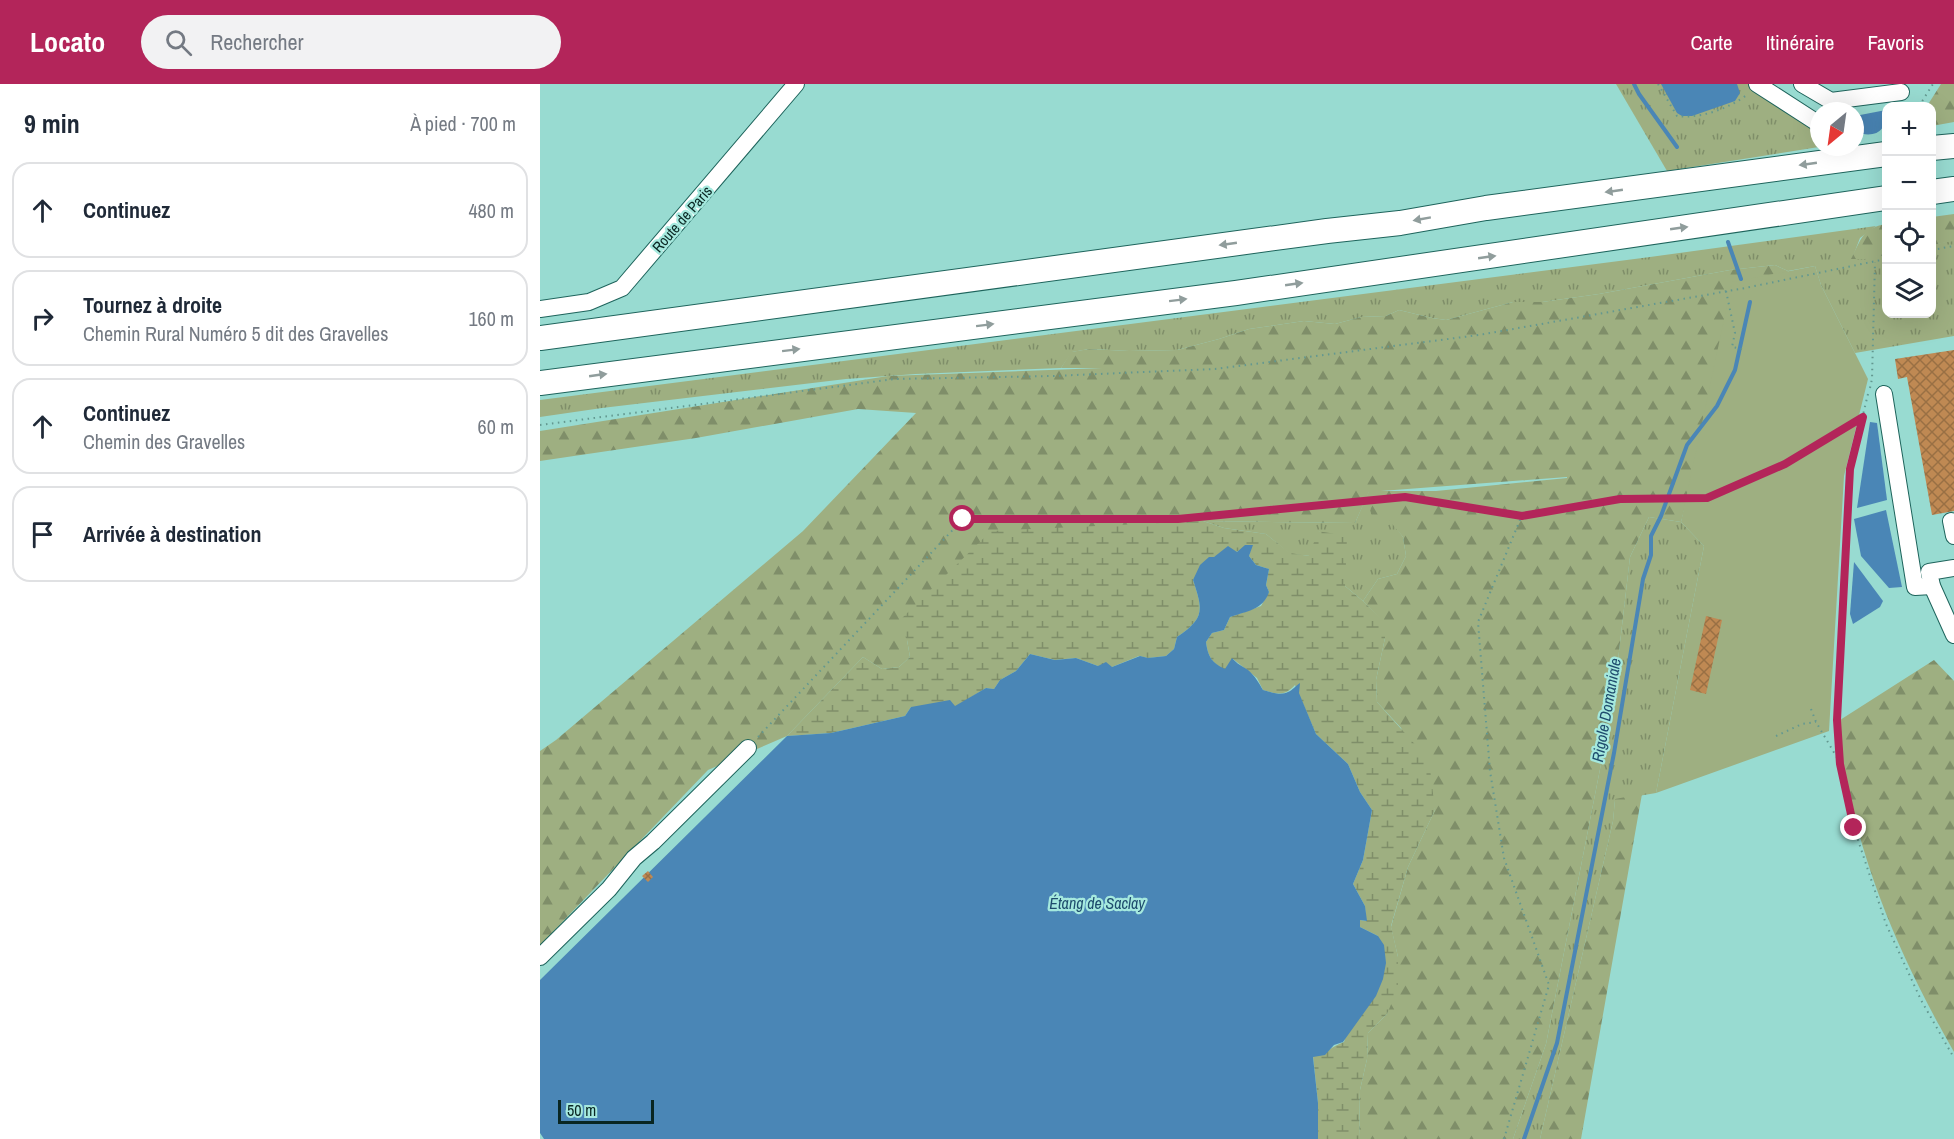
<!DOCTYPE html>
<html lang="fr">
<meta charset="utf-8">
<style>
body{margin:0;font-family:"Archivo Narrow",sans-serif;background:#f2f2f3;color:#1f2937}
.controls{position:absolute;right:18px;top:18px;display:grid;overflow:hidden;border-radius:12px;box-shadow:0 6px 24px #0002}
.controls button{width:54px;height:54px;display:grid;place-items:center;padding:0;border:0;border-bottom:2px solid #e0e1e3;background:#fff;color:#1f2937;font:30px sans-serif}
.compass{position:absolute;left:1270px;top:18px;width:54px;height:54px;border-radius:50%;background:#fff;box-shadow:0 6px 24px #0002;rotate:209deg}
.scale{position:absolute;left:18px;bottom:15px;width:96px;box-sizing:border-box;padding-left:6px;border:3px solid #092622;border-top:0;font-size:16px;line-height:21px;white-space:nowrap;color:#092622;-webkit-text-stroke:4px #a5e9de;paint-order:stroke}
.stop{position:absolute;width:18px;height:18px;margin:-14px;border:4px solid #b3255a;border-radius:50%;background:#fff}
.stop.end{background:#b3255a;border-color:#fff;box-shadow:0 2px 6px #0008}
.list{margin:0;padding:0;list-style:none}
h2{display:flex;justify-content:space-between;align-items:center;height:78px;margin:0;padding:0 24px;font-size:26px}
h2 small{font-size:20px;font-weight:400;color:#747a83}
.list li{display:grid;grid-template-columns:39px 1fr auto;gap:18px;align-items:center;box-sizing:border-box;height:96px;margin:0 12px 12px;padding:0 12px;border:2px solid #e0e1e3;border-radius:18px}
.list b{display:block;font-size:22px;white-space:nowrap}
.list p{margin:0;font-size:20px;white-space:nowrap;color:#747a83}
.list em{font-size:20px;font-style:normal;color:#747a83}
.icon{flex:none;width:33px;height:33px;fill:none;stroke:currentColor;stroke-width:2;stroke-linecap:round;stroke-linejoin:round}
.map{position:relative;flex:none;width:1414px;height:1055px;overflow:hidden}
header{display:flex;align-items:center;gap:36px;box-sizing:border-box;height:84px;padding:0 30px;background:#b3255a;color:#fff}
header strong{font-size:28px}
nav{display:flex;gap:33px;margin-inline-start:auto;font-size:21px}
.search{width:420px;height:54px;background:#f2f2f3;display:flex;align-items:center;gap:15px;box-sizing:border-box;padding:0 21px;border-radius:33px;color:#747a83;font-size:22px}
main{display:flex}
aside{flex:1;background:#fff}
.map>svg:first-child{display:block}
</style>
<header>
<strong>Locato</strong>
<div class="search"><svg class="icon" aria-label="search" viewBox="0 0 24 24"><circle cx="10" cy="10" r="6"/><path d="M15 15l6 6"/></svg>Rechercher</div>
<nav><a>Carte</a><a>Itinéraire</a><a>Favoris</a></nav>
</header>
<main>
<aside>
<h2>9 min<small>À pied · 700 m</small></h2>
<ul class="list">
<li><svg class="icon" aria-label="ahead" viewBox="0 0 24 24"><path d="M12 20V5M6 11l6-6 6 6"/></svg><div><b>Continuez</b></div><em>480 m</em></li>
<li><svg class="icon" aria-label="right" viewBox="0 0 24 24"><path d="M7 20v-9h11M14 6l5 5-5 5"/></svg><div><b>Tournez à droite</b><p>Chemin Rural Numéro 5 dit des Gravelles</p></div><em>160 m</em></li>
<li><svg class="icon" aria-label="ahead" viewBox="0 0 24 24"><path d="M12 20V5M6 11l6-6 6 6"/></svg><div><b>Continuez</b><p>Chemin des Gravelles</p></div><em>60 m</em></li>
<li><svg class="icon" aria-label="arrive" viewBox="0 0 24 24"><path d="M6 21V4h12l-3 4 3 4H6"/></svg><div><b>Arrivée à destination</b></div></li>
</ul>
</aside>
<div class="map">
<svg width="1414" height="1055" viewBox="0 0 1414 1055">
<defs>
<pattern id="grass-tufts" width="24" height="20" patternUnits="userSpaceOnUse" patternTransform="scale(1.5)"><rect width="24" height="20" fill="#9eaf81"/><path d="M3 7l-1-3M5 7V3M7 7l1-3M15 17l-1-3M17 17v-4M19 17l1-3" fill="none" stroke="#7f8e69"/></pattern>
<pattern id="forest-firs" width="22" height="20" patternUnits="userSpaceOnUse" patternTransform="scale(1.5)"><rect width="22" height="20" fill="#9eaf81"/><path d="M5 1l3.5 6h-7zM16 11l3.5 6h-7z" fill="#7f8e69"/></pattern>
<pattern id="wetland-marsh" width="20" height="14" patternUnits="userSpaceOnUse" patternTransform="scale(1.5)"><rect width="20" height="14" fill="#9eaf81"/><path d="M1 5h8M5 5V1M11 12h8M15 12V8" fill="none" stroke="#7f8e69"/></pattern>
<pattern id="building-cross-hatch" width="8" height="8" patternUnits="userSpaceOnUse" patternTransform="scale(1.5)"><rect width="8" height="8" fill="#bf8953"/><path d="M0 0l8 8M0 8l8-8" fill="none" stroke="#997044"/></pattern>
</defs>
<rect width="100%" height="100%" fill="#98dbd1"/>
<!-- grass -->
<g fill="url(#grass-tufts)">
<polygon points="1076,0 1212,0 1279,42 1279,63 1127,87"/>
<polygon points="1336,142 1320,154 1312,175 1346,171 1346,230 1392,230 1392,161 1414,156 1414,252 1315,269 1281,201 1275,182 1248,187 1235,181 1190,186 1059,210 1002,218 973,218 906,236 892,234 859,226 846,232 821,233 795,240 764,237 709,245 679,255 637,266 589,267 549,265 532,268 521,284 376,290 306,295 62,324 0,333 0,316 1110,173"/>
<polygon points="829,407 863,453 866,472 857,490 838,495 823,517 805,502 779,447 770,472 750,470 726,450 684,444 663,437 815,439"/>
<polygon points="1109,433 1141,438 1164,462 1116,709 1075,716 1073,737 1000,1055 973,1055 1006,960 1073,619 1090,473"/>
</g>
<!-- forest -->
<g fill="url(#forest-firs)" fill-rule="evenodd">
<polygon points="1401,0 1414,0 1414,38 1392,42 1392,22 1387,22"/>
<polygon points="1414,130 1414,157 1392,161 1392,133"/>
<path d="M1346 140V171L1325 175H1311C1321 156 1322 144 1346 140Z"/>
<path d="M1235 181 1248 187 1153 391 1141 438 1109 433 1090 473 1073 619 1006 960 973 1055H819L820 1006 827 975 828 949 847 930 858 873 851 843 868 783 895 726 861 644 837 618 836 596 845 554V540L823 517 838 495 857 490 866 472 863 453 849 436 831 430 829 408 815 439 663 437 367 556 370 573 359 583 342 585 323 573 247 652 168 686 7 854 0 871V667L16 656 263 447 376 329 318 325 156 354 0 377V347L348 292 562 284H521L531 268 549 265 589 267 637 266 679 255 709 245 764 237 795 240 821 233 846 232 859 226 892 234 906 236 973 218H1002L1059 210 1190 186ZM1027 394 896 407H841L1027 393Z"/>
<path d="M1394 576 1414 597V968C1363 879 1321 784 1304 682 1301 667 1302 651 1300 636Z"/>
<polygon points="1102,710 1041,1055 1000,1055 1073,737 1075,715"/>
</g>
<!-- wetland -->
<path fill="url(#wetland-marsh)" d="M663 437 684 444 726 450 750 469 769 472 778 447 807 452 805 502 823 517 845 539V554L836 596 837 618 889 676 895 726 868 783 851 842 858 873V904L847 930 828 949 827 975 820 1006 819 1055H778V1019L773 972C787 970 790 963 804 958L838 852 820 843V836L826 837 825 822 813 800 823 776 832 726 820 708 808 680 776 650 755 601C744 613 738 610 723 606L717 594 693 575 685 586C672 579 668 573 666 558L672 549 684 546 690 533 721 522 729 508 726 501 729 485 716 481 709 472 712 461 696 468 674 473 653 496C663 526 665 534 637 553L634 565 626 572 608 574 599 572 572 583 558 582 536 574 515 576 490 570 476 587 460 596 454 605 446 604 415 623H371L365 632 291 649 247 652 323 573 342 585 359 583 370 573 367 556 358 538 451 447Z"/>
<!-- pitch -->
<polygon fill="#9eaf81" points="1275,182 1281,201 1328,295 1304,392 1289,647 1116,709 1164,462 1141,438 1192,198"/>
<!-- water -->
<g fill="#4a86b6">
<polygon points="1121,0 1197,0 1200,9 1195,17 1152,32 1142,32 1137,29"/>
<path d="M1346 26C1347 47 1336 55 1315 48V32Z"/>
<polygon points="1330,338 1337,339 1347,416 1317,424"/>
<polygon points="1346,426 1362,503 1349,504 1321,472 1314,435"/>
<path d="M705 461H713L709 472 716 481 729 485 726 501 729 508C723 526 707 527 690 533L684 546 672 549 666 558C668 573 672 579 685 585L692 574C697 580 702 582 708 586 715 592 719 599 723 606 731 608 741 612 748 608 753 606 755 602 760 599L759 609 776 650 808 680 820 708 832 726 823 776 813 800 825 822 827 837 820 836V843L838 852 844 861 846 879 843 895 836 912 803 958 794 961 785 971 773 973 778 1019V1055H4L0 1049V896L247 652 291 649 365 632 371 623 410 616 415 622 446 604 454 605 460 596 476 587 490 570 515 576 536 574 558 582 566 578 572 583 600 572 608 574 626 572 634 565 637 553C665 534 663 526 653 496L660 481 669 473H674L688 462 697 468Z"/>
<polygon points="1314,478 1343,517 1340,523 1313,540 1310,530"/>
</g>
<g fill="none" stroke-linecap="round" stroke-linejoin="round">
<!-- stream -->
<g stroke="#4a86b6" stroke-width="4">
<polyline points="1094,0 1099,10 1137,63"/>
<polyline points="1188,158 1201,195"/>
<polyline points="984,1055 1017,959 1074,669 1103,495 1111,471 1111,452 1121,432 1147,361 1177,322 1195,286 1210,218"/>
</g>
</g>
<!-- building -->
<g fill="url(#building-cross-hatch)">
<polygon points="1414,266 1414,427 1392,431 1367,293 1358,295 1355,275"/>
<polygon points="1166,532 1182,536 1166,610 1150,606"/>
<polygon points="108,787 113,793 108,798 102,792"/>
</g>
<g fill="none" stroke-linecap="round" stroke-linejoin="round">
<defs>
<g id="minor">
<polyline points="1217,0 1279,40"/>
<polyline points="1262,0 1291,17 1361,8"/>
<polyline points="0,225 49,218 82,204 256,0"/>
<polyline points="1344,310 1375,503 1392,502"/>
<polyline points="1411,437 1414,452"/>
<polyline points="1414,484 1389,488 1392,502 1414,551"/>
<polyline points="0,873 69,805 94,774 113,758 208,664"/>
</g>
<g id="highway">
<polyline points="1392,64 1414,62"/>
<polyline points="1392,108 1414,105"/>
<polyline points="0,254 787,147 860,139 946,124 1346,70"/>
<polyline points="0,299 696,209 1346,114"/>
</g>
</defs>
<!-- minor casing -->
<use href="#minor" stroke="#1e645c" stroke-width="18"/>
<!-- highway casing -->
<use href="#highway" stroke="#1e645c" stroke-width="26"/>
<!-- path -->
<g stroke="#639890" stroke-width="2" stroke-dasharray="1.5 4.5" stroke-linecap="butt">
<path d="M1118 0 1137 32C1161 35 1190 24 1208 10"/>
<polyline points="1379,22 1393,0"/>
<polyline points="1392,166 1414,162"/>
<polyline points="1186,207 1195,249 1192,263 1202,265"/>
<polyline points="1330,304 1332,295 1335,178"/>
<polyline points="1328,310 1310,385 1297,636 1300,680 1314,744 1346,840 1381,916 1414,974"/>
<polyline points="0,341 355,295 512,292 675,285 939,251 1205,204 1346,175"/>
<polyline points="1271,625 1276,638 1299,677"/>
<polyline points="1236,652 1262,640 1276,638"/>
<polyline points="218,653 423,435 638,435 865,413 982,431 1080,415 1167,414 1245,380 1323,333"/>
<polyline points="964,1055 1009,901 964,774 950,687 938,538 982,431"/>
</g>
<!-- minor -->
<use href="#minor" stroke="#fff" stroke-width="16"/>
<!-- highway -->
<use href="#highway" stroke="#fff" stroke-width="24"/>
</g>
<!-- one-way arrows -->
<defs><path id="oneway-solid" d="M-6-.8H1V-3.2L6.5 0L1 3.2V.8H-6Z" transform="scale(1.5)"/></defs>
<g fill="#909d9c">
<use href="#oneway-solid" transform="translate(1268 80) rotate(172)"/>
<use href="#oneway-solid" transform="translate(1074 107) rotate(172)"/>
<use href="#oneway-solid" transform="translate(882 135) rotate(170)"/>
<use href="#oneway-solid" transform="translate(1139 144) rotate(-8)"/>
<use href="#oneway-solid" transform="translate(688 160) rotate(172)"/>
<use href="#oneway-solid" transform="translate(947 173) rotate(-8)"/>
<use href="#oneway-solid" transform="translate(754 200) rotate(-8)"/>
<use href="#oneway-solid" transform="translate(638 216) rotate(-7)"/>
<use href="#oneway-solid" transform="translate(445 241) rotate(-7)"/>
<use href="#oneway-solid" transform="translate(251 266) rotate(-7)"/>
<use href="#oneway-solid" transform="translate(58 291) rotate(-8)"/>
</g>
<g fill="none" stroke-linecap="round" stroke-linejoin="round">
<!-- route -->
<polyline stroke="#b3255a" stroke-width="8" points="423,435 638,435 865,413 982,432 1080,415 1167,414 1245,380 1323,333 1310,385 1297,636 1300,680 1314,744"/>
</g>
<g text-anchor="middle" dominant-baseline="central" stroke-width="4.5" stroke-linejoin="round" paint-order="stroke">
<!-- street labels -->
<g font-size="15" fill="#092622" stroke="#a5e9de">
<text transform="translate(142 135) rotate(-49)">Route de Paris</text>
</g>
<!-- water labels -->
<g font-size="16" font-style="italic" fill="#1e4b6d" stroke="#a5e9de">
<text transform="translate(1066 626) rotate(-80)">Rigole Domaniale</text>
<text x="557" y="819">Étang de Saclay</text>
</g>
</g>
</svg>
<div class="controls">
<button>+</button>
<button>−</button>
<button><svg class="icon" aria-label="locate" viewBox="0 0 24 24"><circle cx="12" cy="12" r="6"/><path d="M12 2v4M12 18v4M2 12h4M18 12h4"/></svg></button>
<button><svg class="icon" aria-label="layers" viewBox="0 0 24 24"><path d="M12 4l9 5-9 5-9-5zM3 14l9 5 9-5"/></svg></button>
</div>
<svg class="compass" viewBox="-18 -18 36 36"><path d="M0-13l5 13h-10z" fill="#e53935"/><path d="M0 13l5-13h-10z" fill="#747a83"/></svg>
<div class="scale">50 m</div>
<div class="stop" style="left:423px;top:435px"></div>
<div class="stop end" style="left:1314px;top:744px"></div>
</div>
</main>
